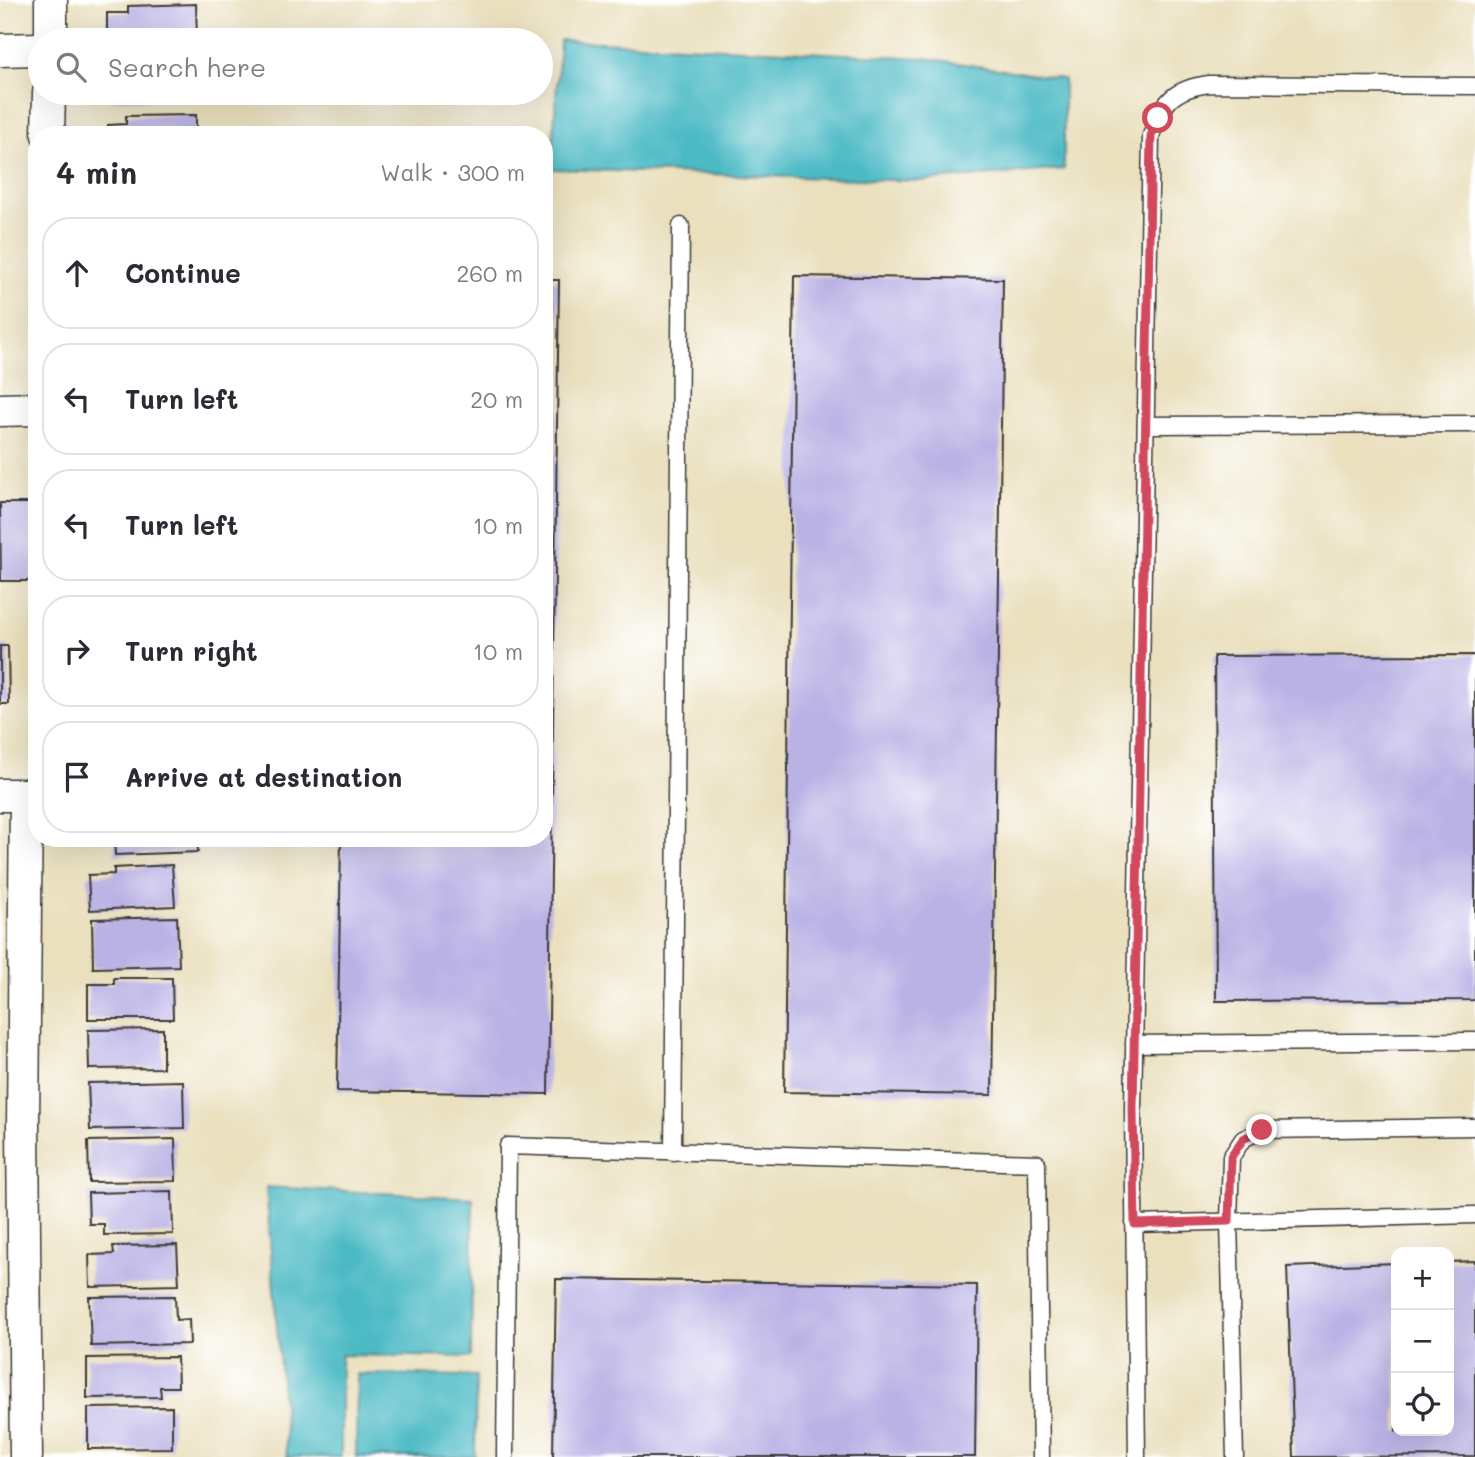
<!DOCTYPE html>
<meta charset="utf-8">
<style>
body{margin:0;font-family:Mali,sans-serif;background:#f2f2f3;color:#2b2b33}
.controls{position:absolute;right:21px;bottom:21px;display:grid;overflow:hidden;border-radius:14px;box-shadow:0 7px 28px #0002}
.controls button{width:63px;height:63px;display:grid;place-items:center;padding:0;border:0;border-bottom:2px solid #e1e1e2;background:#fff;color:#2b2b33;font:35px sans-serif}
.stop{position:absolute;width:21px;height:21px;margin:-16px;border:5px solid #d1495b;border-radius:50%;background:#fff}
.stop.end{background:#d1495b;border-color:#fff;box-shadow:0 2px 7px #0008}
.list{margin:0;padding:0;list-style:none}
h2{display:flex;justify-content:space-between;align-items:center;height:91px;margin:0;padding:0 28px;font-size:30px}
h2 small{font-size:23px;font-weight:400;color:#7c7c81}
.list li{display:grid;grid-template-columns:46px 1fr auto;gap:21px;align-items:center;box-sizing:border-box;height:112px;margin:0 14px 14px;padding:0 14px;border:2px solid #e1e1e2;border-radius:28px}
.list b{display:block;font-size:26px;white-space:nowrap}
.list em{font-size:23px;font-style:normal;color:#7c7c81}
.icon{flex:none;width:38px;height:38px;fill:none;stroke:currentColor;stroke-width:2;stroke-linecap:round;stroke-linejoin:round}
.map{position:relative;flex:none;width:1475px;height:1457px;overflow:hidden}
.search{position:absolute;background:#fff;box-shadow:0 7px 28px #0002;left:28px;top:28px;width:525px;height:77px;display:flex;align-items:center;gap:18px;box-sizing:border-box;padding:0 24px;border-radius:38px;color:#7c7c81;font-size:26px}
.panel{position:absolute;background:#fff;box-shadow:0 7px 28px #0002;left:28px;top:126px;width:525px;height:721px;border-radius:28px}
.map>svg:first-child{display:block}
</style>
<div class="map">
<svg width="1475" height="1457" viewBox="0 0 1475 1457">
<rect width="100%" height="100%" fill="#fff"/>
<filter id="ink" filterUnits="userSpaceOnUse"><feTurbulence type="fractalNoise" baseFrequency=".0143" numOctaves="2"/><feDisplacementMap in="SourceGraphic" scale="14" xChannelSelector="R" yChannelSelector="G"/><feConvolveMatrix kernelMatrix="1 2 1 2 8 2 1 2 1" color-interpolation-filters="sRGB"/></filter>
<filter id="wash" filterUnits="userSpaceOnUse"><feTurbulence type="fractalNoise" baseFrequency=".00686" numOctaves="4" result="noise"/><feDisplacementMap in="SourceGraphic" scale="28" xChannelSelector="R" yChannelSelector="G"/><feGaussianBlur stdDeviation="1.57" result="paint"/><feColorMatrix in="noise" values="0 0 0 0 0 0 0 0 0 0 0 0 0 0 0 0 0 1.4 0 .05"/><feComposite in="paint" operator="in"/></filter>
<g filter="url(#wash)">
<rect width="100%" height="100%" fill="#eae0be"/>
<!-- water -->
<g fill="#4cbac5" stroke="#346b70" stroke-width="2">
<polygon points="560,40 925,58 1064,79 1064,169 920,181 551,169"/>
<polygon points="266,1187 473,1198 471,1357 341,1355 341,1457 287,1457"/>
<polygon points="357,1374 476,1376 475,1457 356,1457"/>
</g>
<g id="blocks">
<!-- building -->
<g fill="#bab2e5">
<polygon points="196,4 197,40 107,40 107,13 128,13 128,6"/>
<rect x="107" y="93" width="89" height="7"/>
<polygon points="196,115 196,135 108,135 108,125 126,124 126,116"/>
<polygon points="794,276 1003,279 992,1095 784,1092"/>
<polygon points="544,280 559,280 548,1094 337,1091 341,838 544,838"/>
<polygon points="0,503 32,503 32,526 37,525 37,581 1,581"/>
<polygon points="0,646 8,646 9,704 0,704"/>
<polygon points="1475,655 1475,1000 1216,1001 1214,656"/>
<polygon points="114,838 197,838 198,852 115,855"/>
<polygon points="172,865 175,906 90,910 88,875 114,874 114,868"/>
<polygon points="177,917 179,966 93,968 92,919"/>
<polygon points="114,978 172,978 173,1019 88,1019 88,984 114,984"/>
<polygon points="163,1029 163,1068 89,1069 88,1030"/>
<polygon points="183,1081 184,1128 90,1130 88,1083"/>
<polygon points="175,1139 176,1181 89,1182 88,1141"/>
<polygon points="172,1191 173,1234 104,1235 104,1224 89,1224 88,1193"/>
<polygon points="177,1245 179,1285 90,1287 89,1255 114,1254 113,1246"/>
<polygon points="1475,1261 1475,1456 1294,1457 1287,1267 1396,1263 1396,1431 1449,1431 1449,1262"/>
<polygon points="556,1279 977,1285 975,1457 553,1457"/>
<polygon points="175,1296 176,1320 189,1319 190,1344 91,1346 89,1297"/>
<polygon points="177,1357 178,1387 160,1387 161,1397 87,1398 87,1358"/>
<polygon points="172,1407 172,1448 88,1449 88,1408"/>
</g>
</g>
</g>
<g filter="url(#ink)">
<use href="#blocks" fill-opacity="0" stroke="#3b3934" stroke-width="2"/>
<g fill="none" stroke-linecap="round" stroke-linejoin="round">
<defs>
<g id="lane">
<polyline points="1146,425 1475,424"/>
<polyline points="1134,1044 1475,1041"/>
<polyline points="673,1152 681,226"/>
<polyline points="1134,1224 1475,1215"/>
<polyline points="505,1457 508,1146 1037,1163 1041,1457"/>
<path d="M1137 1457 1133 1109 1151 136C1163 102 1172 89 1209 84L1475 86"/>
<polyline points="1235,1457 1229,1221 1231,1157 1243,1139 1262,1130 1475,1127"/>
</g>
<g id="street">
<polyline points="51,40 51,0"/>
<polyline points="0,50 40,49"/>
<polyline points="48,135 49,93"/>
<polyline points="0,410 37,409"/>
<polyline points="0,795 26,795 23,1125 26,1457"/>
</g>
</defs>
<!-- lane casing -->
<use href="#lane" stroke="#3b3934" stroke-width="19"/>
<!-- street casing -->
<use href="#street" stroke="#3b3934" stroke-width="35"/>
<!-- lane -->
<use href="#lane" stroke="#fff" stroke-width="16"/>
<!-- street -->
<use href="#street" stroke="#fff" stroke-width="32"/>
</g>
</g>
<g fill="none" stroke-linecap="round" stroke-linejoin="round" filter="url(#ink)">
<!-- route -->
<polyline stroke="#d1495b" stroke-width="9" points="1158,118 1151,136 1133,1109 1135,1224 1229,1221 1231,1157 1243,1139 1262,1130"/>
</g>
</svg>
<div class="controls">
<button>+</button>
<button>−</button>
<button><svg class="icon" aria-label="locate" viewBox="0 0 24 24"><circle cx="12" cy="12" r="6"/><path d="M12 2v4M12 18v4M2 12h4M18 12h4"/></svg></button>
</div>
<div class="stop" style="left:1158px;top:118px"></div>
<div class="stop end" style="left:1262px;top:1130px"></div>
<div class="search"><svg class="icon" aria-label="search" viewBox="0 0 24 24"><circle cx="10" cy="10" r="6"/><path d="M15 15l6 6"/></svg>Search here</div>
<section class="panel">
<h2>4 min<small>Walk · 300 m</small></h2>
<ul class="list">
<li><svg class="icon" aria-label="ahead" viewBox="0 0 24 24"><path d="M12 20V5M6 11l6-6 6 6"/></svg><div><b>Continue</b></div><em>260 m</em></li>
<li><svg class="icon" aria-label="left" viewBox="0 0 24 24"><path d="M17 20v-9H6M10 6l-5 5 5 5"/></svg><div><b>Turn left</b></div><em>20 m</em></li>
<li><svg class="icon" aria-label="left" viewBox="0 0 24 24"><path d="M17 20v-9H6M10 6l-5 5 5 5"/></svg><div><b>Turn left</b></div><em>10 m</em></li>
<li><svg class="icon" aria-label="right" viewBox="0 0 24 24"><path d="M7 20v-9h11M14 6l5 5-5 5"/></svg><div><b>Turn right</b></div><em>10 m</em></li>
<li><svg class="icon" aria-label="arrive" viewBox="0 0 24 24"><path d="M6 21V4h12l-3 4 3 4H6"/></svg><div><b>Arrive at destination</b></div></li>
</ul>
</section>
</div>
